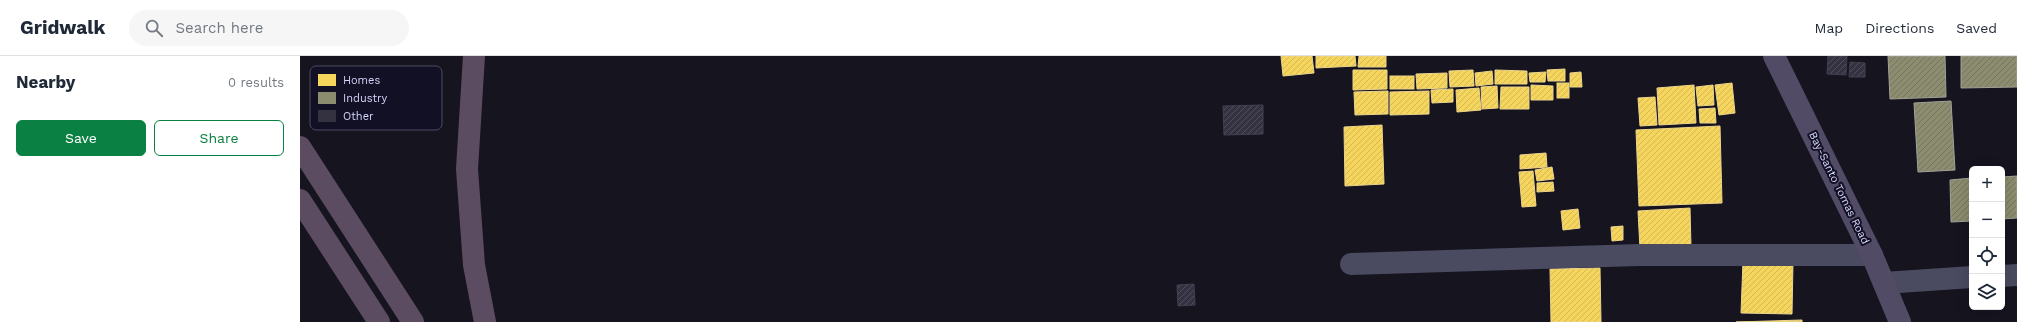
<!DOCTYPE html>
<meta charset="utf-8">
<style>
body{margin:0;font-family:"Work Sans",sans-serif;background:#f6f6f7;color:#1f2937}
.controls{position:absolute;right:12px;bottom:12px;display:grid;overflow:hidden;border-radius:6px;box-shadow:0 4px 16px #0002}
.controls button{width:36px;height:36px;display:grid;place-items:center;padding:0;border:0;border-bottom:1px solid #e0e1e3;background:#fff;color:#1f2937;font:20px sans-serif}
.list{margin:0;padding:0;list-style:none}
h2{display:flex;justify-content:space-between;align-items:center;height:52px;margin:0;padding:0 16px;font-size:17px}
h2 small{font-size:13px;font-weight:400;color:#747a83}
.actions{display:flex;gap:8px;padding:12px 16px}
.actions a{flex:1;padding:9px 0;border:1px solid #0b8043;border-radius:6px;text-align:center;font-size:14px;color:#0b8043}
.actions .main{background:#0b8043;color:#fff}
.icon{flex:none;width:22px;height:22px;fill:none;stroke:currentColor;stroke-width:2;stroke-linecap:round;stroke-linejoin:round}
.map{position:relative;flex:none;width:1717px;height:266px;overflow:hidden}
header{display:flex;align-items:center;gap:24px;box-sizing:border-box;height:56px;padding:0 20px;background:#fff;border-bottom:1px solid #e0e1e3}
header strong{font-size:19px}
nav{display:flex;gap:22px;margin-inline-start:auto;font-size:14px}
.search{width:280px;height:36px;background:#f6f6f7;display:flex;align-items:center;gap:10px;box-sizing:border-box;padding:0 14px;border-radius:22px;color:#747a83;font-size:15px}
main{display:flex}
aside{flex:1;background:#fff}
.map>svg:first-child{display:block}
</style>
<header>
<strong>Gridwalk</strong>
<div class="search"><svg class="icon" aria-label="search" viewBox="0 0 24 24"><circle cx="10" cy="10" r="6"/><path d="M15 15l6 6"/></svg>Search here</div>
<nav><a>Map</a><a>Directions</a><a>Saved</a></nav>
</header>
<main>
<aside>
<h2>Nearby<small>0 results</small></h2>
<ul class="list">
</ul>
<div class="actions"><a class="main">Save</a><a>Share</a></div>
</aside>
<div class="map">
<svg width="1717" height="266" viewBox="0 0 1717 266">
<defs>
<pattern id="homes-hatch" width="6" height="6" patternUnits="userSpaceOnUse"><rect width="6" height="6" fill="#f6d55c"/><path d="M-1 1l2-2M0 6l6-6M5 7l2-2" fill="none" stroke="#d2b759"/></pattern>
<pattern id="industry-hatch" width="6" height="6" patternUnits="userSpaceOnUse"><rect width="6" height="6" fill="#8c8c6e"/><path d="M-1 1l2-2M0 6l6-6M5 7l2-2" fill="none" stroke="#757564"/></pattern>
<pattern id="building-hatch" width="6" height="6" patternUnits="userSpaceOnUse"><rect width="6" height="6" fill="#343241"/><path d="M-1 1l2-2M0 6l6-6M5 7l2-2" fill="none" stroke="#514f5d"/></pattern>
</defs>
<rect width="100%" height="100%" fill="#16141f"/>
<!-- homes -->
<g fill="url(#homes-hatch)" stroke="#ecd58c">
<polygon points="981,0 1012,0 1014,17 983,20"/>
<polygon points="1016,0 1055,0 1056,10 1016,12"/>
<polygon points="1059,0 1086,0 1086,11 1058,11"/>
<polygon points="1265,13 1265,25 1248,25 1247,14"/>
<polygon points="1053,14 1087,14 1087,33 1053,34"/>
<polygon points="1173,14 1174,30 1150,31 1149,15"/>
<polygon points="1195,14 1227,15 1227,28 1195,28"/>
<polygon points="1192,15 1193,28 1176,30 1175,17"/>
<polygon points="1246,16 1245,26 1230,26 1229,17"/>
<polygon points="1281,16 1282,31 1270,31 1270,17"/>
<polygon points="1147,17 1147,32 1117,33 1116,18"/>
<rect x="1090" y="20" width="24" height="13"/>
<rect x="1257" y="27" width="12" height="15"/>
<polygon points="1432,27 1435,57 1419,59 1415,29"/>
<polygon points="1231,29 1253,30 1253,44 1231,44"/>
<polygon points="1394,29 1396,67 1359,69 1357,32"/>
<polygon points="1413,29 1414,49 1398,50 1396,31"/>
<polygon points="1197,30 1198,52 1182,53 1181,31"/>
<polygon points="1201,31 1229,31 1229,53 1200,53"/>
<polygon points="1179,32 1181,54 1157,56 1156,34"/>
<polygon points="1153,33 1153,46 1132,47 1131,34"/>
<polygon points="1088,35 1088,58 1055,59 1054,36"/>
<polygon points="1129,35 1129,58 1090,59 1090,36"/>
<polygon points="1355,41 1357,69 1340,70 1338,42"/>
<polygon points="1415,52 1416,67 1400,67 1399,53"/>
<polygon points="1082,69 1084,128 1045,130 1044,71"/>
<polygon points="1420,70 1422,147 1339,150 1336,74"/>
<polygon points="1246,97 1247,111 1220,113 1220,99"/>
<polygon points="1252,111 1254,123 1237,125 1235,114"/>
<polygon points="1233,115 1236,150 1222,151 1219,116"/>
<polygon points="1253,126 1254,135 1237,136 1237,127"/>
<polygon points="1390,152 1391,191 1340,193 1338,155"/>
<polygon points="1278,153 1280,172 1263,174 1261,155"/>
<polygon points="1323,170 1323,184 1312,185 1311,171"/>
<polygon points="1443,205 1493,206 1492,258 1441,257"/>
<polygon points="1300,212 1301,266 1251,266 1250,213"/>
<polygon points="1502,264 1502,266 1436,266"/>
</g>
<!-- industry -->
<g fill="url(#industry-hatch)" stroke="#a2a299">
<polygon points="1588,0 1645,0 1646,41 1590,43"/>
<polygon points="1661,0 1717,0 1717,31 1661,32"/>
<polygon points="1651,45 1655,114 1618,116 1614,47"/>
<polygon points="1717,120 1717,162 1702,163 1702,121"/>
<polygon points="1672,122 1672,165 1651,166 1650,124"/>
</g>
<!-- building -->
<g fill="url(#building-hatch)" stroke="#423f52">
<polygon points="1528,0 1547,0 1546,19 1527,18"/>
<polygon points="1550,6 1565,7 1565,21 1549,21"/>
<polygon points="963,49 963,78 924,79 923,50"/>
<polygon points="894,228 895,249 878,250 877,229"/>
</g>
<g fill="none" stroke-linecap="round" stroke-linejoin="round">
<!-- minor -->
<g stroke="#4a4a60" stroke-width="22">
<polyline points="1051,208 1339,199 1572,199"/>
<polyline points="1702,220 1717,219"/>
<polyline points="1584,227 1672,221"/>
</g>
<!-- major -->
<polyline stroke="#524b65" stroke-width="22" points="1474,0 1572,199 1600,266"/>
<!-- highway -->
<g stroke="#5c4c61" stroke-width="22">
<polyline points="174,0 167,113 174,209 185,266"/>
<polyline points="0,91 113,266"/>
<polyline points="0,144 79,266"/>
</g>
</g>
<g text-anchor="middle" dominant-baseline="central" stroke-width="4" stroke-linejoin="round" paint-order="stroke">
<!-- street labels -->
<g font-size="11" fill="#d6d5fd" stroke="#121024">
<text transform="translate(1539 132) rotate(64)">Bay-Santo Tomas Road</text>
</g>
</g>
<!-- legend -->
<rect x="10" y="10" width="132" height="64" rx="6" fill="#121024" stroke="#4d4b65" stroke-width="1"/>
<rect x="18" y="18" width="18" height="12" fill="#f6d55c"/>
<rect x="18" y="36" width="18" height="12" fill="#8c8c6e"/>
<rect x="18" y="54" width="18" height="12" fill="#343241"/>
<g font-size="11" fill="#d6d5fd">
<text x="43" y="28">Homes</text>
<text x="43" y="46">Industry</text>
<text x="43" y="64">Other</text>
</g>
</svg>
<div class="controls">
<button>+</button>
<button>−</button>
<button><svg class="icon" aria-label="locate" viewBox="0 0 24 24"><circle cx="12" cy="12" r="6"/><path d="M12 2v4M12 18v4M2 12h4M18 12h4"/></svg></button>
<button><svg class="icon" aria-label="layers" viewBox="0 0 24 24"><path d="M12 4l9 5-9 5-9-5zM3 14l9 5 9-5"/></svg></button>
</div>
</div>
</main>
